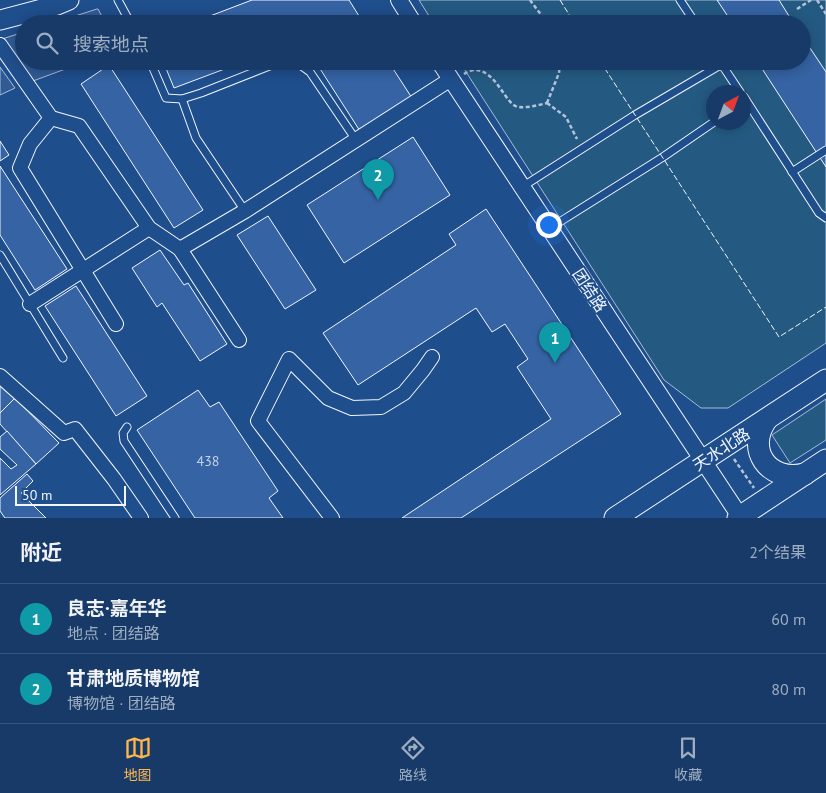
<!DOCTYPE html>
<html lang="zh">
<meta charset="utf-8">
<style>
body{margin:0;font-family:"PT Sans","Noto Sans SC",sans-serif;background:#244571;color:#f1f3f6}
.compass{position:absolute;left:706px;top:85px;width:45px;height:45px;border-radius:50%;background:#173a69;box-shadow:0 2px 12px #0003;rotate:41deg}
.scale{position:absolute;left:15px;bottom:12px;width:111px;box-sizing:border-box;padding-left:5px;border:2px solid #f2f6ff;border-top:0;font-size:14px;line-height:18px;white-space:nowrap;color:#f2f6ff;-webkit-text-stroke:4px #1f4e8c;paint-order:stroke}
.you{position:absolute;left:548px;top:224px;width:18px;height:18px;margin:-12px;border:4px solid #fff;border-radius:50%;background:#1a73e8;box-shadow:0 0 0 8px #1a73e833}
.badge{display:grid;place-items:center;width:32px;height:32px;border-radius:50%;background:#ffb74d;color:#fff;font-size:16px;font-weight:700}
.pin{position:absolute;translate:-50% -41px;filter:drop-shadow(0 1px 2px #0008)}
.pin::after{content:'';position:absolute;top:26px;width:18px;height:15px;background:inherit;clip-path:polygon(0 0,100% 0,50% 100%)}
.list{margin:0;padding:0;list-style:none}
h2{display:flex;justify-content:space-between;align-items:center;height:65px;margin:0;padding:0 20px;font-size:21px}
h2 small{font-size:16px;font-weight:400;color:#9eadc0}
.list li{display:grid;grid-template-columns:32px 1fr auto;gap:15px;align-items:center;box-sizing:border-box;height:70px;padding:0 20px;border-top:1px solid #36547d}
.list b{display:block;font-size:19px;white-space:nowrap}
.list p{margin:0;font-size:16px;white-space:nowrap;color:#9eadc0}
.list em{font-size:16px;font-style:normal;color:#9eadc0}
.icon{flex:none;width:28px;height:28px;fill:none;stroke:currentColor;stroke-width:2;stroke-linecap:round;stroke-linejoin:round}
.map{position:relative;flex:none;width:826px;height:518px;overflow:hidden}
.search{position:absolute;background:#173a69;box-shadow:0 2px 12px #0003;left:15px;right:15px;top:15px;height:55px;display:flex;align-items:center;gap:12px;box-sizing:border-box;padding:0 18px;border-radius:28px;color:#9eadc0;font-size:19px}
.sheet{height:205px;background:#173a69}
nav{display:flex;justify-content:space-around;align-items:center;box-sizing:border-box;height:70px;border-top:1px solid #36547d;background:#173a69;font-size:14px;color:#9eadc0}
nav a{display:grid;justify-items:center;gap:2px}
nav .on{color:#ffb74d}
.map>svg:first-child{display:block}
</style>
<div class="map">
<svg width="826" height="518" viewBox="0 0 826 518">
<rect width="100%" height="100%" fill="#1f4e8c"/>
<!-- green -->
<g fill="#245a82" stroke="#a8bbd7" fill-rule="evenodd">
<path d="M419 0H826V343L728 408H701L664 380 459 61H802V24H434ZM714 92H744V122H714Z"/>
<polygon points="826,399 826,440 790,463 772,435"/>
</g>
<!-- parking -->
<g fill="#305b95" stroke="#a8bbd7">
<polygon points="98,9 106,24 50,24 97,9"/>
<polygon points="24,32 24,61 87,61 33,81 2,39"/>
<polygon points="0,67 15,88 0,95"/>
</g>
<!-- building -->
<g fill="#3563a3" stroke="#f2f6ff">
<polygon points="252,0 349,0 364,24 189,24"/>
<polygon points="717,0 779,0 794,24 733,24"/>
<polygon points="802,36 826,72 826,167 757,61 802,61"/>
<polygon points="163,61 246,61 174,88"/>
<polygon points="315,61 388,61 412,98 360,131"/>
<polygon points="109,65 203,210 174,228 81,84"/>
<polygon points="413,137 450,195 344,263 307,205"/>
<polygon points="0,141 9,155 0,161"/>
<polygon points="0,166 67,269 35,290 0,235"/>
<polygon points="486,209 621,414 461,518 402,518 551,419 517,367 528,359 505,324 492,332 476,308 358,385 323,333 456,245 449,234"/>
<polygon points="268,216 316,290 285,309 237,235"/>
<polygon points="160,250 184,285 188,283 227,344 200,361 162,303 157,307 132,268"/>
<polygon points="76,286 147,396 116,416 45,306"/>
<polygon points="0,382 15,398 0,413"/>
<polygon points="198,390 210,407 219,402 278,491 269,498 283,518 195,518 137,430"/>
<polygon points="15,398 59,443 36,464 0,424 0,413"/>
<polygon points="7,431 36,464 0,495 0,458 11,469 17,465 0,449 0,437"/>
<polygon points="27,474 33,481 21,493 46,518 5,518 0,511 0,498"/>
</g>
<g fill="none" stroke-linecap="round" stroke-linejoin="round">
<defs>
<g id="service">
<polyline points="118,0 131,24"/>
<polyline points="680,0 696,24"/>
<polyline points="150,61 166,98 182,99 201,93 277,63 296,62 310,72 356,140"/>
<polyline points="720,62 740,92"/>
<polyline points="744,97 819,213 826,218"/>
<polyline points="182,99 196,138 245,211"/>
<polyline points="792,172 826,150"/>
<polyline points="522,187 635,115 722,64"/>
<polyline points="550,228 663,157 714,122"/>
<polyline points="0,255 63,358"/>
<polyline points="127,427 123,433 124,441 175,518"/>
</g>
<g id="minor">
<polyline points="0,45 51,118 79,126 149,228 180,249 245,211 451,79"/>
<polyline points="51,118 30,144 20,168 116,324"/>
<polyline points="180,249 239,340"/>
<polyline points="30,304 149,228"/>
<polyline points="0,376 64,433 75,429 114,479 141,518"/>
<polyline points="332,518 258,421 289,359 328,398 352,408 381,407 404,393 423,370 432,357"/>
</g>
<g id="tertiary">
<polyline points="399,0 414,24"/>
<polyline points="439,61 741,518"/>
</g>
<polyline id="secondary" points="0,20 57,5 69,0"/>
<g id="primary">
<path d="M767 419C745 449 768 483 805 474"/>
<polyline points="615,518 826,380"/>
<polyline points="738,518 826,460"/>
</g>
</defs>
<!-- service casing -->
<use href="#service" stroke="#f2f6ff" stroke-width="9"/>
<!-- minor casing -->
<use href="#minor" stroke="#f2f6ff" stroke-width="16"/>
<!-- tertiary casing -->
<use href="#tertiary" stroke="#f2f6ff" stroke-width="18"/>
<!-- secondary casing -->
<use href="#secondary" stroke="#f2f6ff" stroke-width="21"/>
<!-- primary casing -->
<use href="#primary" stroke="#f2f6ff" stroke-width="23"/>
<!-- path -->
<g stroke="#b3c4dc" stroke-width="2.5" stroke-dasharray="4 2.5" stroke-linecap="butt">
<polyline points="530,0 548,24"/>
<polyline points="817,0 826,14"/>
<polyline points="797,9 811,0"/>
<path d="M464 74C467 72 472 70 475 70 498 71 505 106 519 107 528 108 539 105 547 103"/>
<polyline points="547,103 566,117 577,139"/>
<polyline points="547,103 559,73 560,61"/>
<polyline points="734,459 754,488"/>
</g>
<!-- service -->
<use href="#service" stroke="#1f4e8c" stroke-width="7"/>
<!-- minor -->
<use href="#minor" stroke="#1f4e8c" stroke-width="14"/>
<!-- tertiary -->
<use href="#tertiary" stroke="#1f4e8c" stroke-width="16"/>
<!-- secondary -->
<use href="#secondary" stroke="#1f4e8c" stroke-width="19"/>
<!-- primary -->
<use href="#primary" stroke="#1f4e8c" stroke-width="21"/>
<!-- fence -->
<g stroke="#f2f6ff" stroke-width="1" stroke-dasharray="6 2.5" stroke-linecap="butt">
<polyline points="560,0 575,24"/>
<polyline points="600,61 779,337 826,307"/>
</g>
</g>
<g text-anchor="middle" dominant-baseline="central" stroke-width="4" stroke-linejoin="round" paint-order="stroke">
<!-- number labels -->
<g font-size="14" fill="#c3d1e8">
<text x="208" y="461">438</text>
</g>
<!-- street labels -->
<g font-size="16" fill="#f2f6ff" stroke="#1f4e8c">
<text transform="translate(590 290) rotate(57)">团结路</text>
<text transform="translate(721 449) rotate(-33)">天水北路</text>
</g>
</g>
</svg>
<svg class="compass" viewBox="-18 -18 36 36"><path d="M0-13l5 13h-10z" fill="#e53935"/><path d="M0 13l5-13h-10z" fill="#9eadc0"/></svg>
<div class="scale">50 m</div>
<div class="you"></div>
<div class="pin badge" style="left:555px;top:363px;background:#0f9aa8">1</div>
<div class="pin badge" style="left:378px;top:200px;background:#0f9aa8">2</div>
<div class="search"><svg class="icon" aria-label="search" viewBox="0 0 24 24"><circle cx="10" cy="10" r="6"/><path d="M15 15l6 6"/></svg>搜索地点</div>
</div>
<section class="sheet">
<h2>附近<small>2个结果</small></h2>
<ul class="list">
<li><span class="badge" style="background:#0f9aa8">1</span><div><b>良志·嘉年华</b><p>地点 · 团结路</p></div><em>60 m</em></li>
<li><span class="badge" style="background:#0f9aa8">2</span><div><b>甘肃地质博物馆</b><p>博物馆 · 团结路</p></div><em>80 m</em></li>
</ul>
</section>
<nav>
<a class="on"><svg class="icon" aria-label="map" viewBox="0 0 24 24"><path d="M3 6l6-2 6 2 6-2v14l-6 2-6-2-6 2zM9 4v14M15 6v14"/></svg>地图</a>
<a><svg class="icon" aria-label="directions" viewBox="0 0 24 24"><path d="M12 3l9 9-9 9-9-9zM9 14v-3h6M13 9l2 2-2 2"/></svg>路线</a>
<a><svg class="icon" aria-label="saved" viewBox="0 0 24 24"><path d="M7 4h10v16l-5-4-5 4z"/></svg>收藏</a>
</nav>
